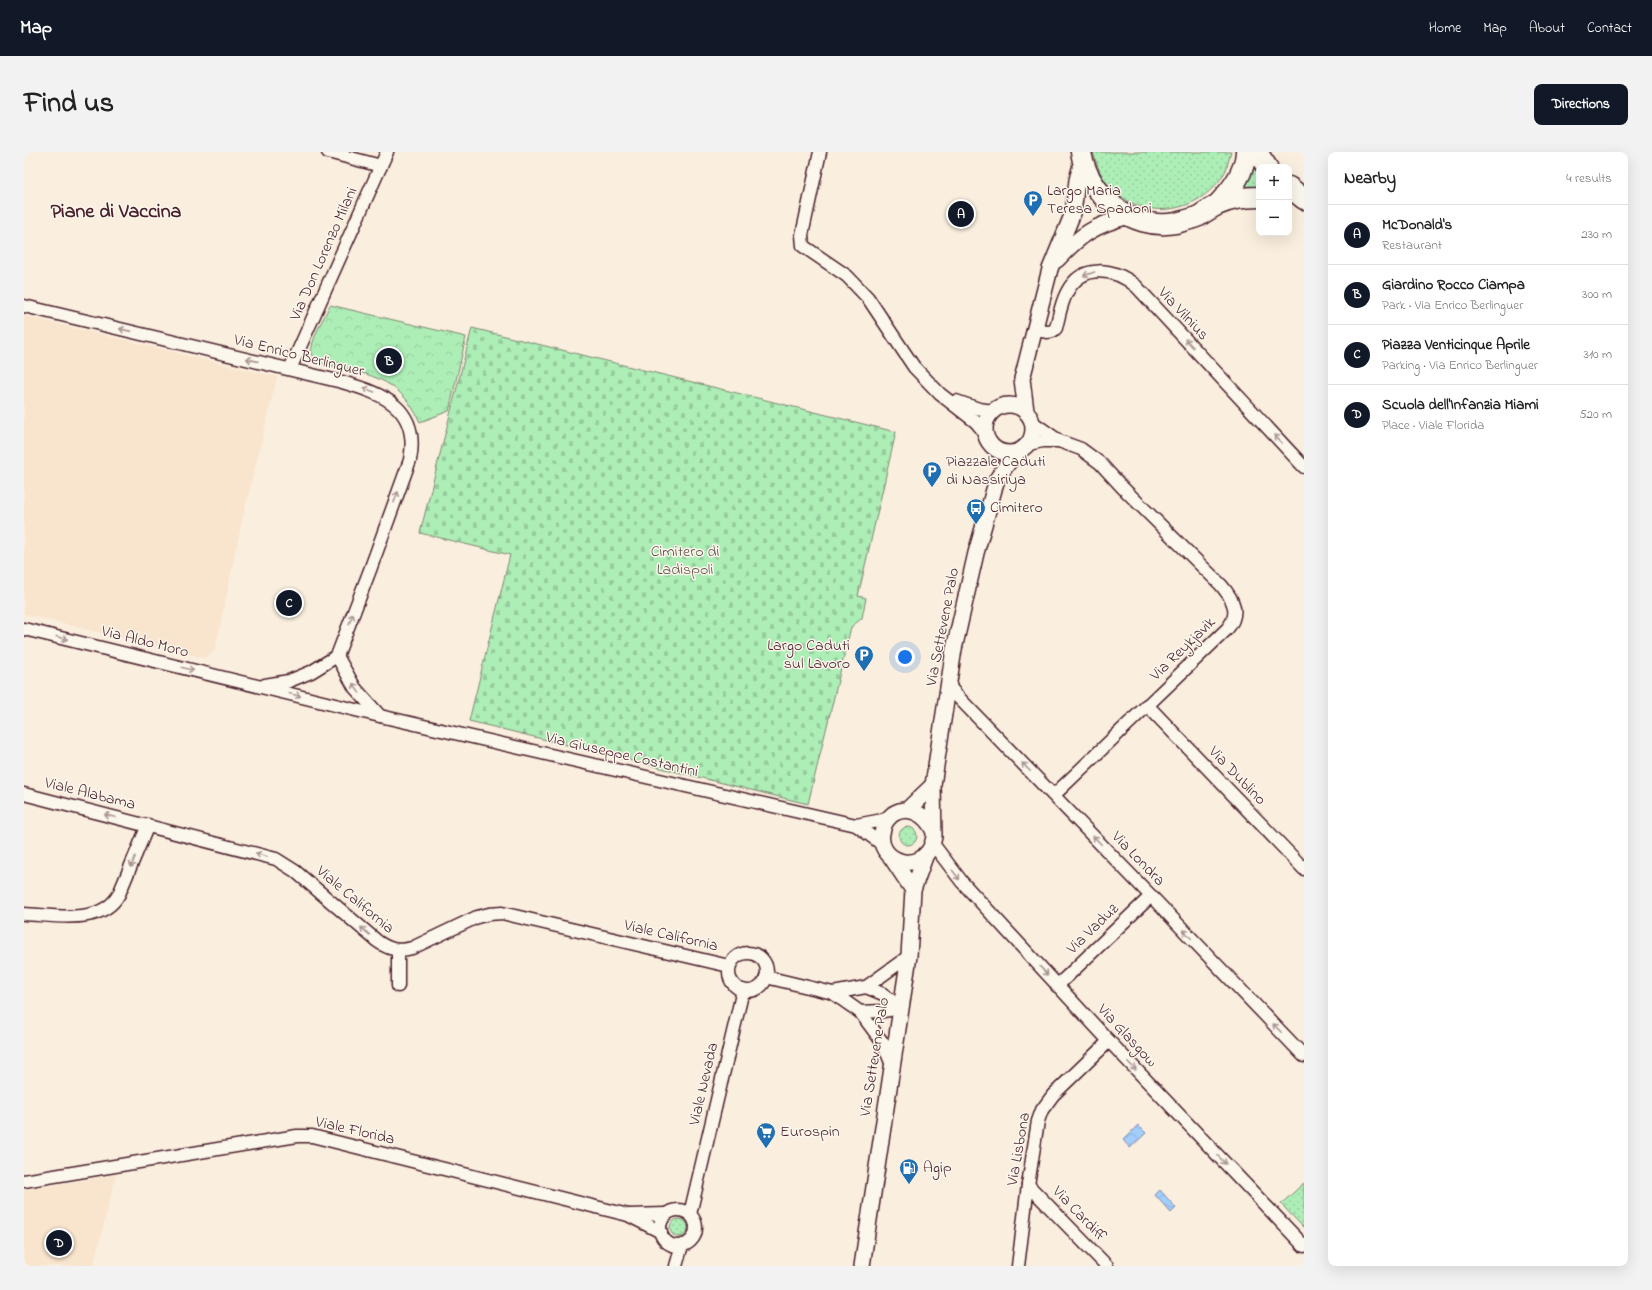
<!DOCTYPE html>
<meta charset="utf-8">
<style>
body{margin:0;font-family:"Indie Flower",sans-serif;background:#f2f2f2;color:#222}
.controls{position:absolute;right:12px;top:12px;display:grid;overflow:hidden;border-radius:8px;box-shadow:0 4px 16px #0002}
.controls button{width:36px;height:36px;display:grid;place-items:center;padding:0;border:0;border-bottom:1px solid #e0e0e0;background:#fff;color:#222;font:20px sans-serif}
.you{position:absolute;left:881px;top:505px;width:14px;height:14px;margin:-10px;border:3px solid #fff;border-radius:50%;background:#1a73e8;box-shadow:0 0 0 6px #1a73e833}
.badge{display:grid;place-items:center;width:26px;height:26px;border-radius:50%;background:#111827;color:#fff;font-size:13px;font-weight:700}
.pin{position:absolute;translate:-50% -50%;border:2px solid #fff;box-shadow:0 1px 4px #0006}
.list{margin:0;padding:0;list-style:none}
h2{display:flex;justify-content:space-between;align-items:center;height:52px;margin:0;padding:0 16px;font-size:17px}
h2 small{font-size:13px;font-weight:400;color:#767676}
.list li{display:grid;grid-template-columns:26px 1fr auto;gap:12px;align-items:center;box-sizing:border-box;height:60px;padding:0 16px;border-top:1px solid #e0e0e0}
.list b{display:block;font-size:15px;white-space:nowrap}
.list p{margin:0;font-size:13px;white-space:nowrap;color:#767676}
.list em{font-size:13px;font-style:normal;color:#767676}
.map{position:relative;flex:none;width:1280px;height:1114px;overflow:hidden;border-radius:8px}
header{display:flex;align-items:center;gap:24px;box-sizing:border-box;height:56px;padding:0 20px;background:#111827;color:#fff}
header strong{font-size:19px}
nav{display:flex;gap:22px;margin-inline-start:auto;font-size:14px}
.intro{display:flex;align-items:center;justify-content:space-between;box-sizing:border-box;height:96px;padding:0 24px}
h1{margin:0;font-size:28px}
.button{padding:10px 18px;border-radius:8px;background:#111827;color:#fff;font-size:14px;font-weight:700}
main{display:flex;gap:24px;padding:0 24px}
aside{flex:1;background:#fff;border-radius:8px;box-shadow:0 4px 16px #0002}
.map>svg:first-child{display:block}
</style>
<header>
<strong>Map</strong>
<nav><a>Home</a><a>Map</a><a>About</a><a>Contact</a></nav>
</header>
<div class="intro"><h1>Find us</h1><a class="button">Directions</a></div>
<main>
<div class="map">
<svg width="1280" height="1114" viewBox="0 0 1280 1114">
<defs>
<pattern id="grass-dots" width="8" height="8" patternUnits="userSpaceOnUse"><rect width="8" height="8" fill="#adeeb6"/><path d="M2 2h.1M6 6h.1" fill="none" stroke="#96cc9d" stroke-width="1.8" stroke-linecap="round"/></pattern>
<pattern id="cemetery-stones" width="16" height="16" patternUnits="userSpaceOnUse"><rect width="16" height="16" fill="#adeeb6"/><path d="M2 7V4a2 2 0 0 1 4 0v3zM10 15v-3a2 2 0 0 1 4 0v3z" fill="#96cc9d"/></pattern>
<pattern id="park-crowns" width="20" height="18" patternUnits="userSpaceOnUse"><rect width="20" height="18" fill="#adeeb6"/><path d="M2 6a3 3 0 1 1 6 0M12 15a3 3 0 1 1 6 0" fill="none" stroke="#96cc9d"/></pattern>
<pattern id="water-waves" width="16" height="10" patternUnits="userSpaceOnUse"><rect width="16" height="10" fill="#a2cefc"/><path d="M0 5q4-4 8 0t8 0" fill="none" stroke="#8db0d8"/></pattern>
</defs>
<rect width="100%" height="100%" fill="#faeede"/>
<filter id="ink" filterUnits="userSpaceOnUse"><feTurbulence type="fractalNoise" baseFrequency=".025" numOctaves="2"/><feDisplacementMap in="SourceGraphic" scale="8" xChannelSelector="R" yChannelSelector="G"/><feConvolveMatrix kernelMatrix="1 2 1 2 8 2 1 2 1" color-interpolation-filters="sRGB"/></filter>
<g filter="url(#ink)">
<!-- built -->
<g fill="#f9e4cd">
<polygon points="0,164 253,225 218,368 191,498 181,506 0,462"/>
<polygon points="92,1023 69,1114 0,1114 0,1038"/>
</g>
<!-- grass -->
<g fill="url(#grass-dots)" stroke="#7c8670">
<path d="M1069 0H1207C1205 6 1204 12 1202 18 1179 61 1121 72 1086 35 1077 26 1073 13 1069 0Z"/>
<polygon points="1229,8 1235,16 1235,37 1216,38"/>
<circle cx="884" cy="684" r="9"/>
<polygon points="1280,1031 1280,1076 1257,1052"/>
<circle cx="655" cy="1076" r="9"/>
</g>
<!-- cemetery -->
<polygon fill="url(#cemetery-stones)" stroke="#7c8670" points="448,176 872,280 834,444 842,446 838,466 827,475 784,652 445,569 486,403 396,381"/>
<!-- park -->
<path fill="url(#park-crowns)" stroke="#7c8670" d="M306 153 442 185 425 259 396 270C375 223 341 222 296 211 293 208 289 206 288 201 285 191 301 164 306 153Z"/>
<!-- water -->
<g fill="url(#water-waves)" stroke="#7f88a8">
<polygon points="1114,973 1122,981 1106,996 1099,988"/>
<polygon points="1136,1038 1152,1056 1147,1061 1131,1043"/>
</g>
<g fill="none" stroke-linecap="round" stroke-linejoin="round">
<defs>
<g id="minor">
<polyline points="304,0 357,14"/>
<polyline points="796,0 778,83 779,94 823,124 844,146 890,215 916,242 952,270 961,281"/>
<path d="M0 154 318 230C360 242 396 256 386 308L346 418 313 504"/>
<path d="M1011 177C1018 179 1027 183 1032 176 1035 164 1037 151 1043 140 1058 111 1090 116 1112 134L1280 315"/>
<polyline points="266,217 363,0"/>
<polyline points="932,249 955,257 969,259"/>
<path d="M1008 270 1035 289 1057 297 1076 311 1098 335 1197 433C1209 447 1217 461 1203 477L1030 643"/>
<polyline points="1004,292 1019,289 1035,289"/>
<polyline points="0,477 356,564 832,673 864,667"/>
<polyline points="313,504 331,536 356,564"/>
<polyline points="241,533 265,529 287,520 313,504"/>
<polyline points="925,534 934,545 1127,744 1280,904"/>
<polyline points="1123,553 1280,717"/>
<path d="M0 642 252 707 271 719 353 789C364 797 374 800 388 796L453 765 465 762 478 761 705 814"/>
<polyline points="832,673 859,693"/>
<polyline points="909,692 938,730 1085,889 1280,1094"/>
<path d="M0 762C30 763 78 774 95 742L124 673"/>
<circle cx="724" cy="820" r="19"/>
<polyline points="742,825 809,841 836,860 859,891 868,913"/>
<polyline points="374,834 374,798"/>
<polyline points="1033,834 1127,744"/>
<polyline points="842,835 859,842 877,856"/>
<polyline points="809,841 842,835 885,804"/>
<polyline points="836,860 859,859 877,856"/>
<polyline points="0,1029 273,984 288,984 604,1063 637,1080"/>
<polyline points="1004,1033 1083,1114"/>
<circle cx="654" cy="1076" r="18"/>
<polyline points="666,1062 719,838"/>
<polyline points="605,1063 642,1062"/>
<polyline points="652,1114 658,1093"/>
<polyline points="994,1114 1004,1033 1014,969 1018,958 1029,943 1085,889"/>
</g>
<g id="tertiary">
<path d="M1033 108C1057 82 1071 73 1105 64"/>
<circle cx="985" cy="277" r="24"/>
<polyline points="1002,259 998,227 1026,117 1049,61 1053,28 1058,9"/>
<polyline points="883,658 909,633"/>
<path d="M909 678C902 663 885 652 869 662 864 666 860 671 859 677 848 711 903 727 910 685L909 633 930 497 952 401 973 327 984 311 994 300"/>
<polyline points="867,705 889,738"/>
<polyline points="838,1114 885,804 889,738 902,702"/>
</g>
<g id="primary">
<path d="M1057 0C1064 43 1107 79 1152 71 1159 69 1168 67 1175 64 1181 60 1187 56 1193 53 1206 47 1221 45 1235 45"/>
<polyline points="1233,0 1243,15"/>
<polyline points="1265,35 1280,47"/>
<path d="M1193 53C1207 38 1221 21 1222 0"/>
</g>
</defs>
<!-- minor casing -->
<use href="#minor" stroke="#4a1f2b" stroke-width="15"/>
<!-- tertiary casing -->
<use href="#tertiary" stroke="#4a1f2b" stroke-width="18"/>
<!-- primary casing -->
<use href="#primary" stroke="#4a1f2b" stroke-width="23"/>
<!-- minor -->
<use href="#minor" stroke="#fbf7ec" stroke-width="12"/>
<!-- tertiary -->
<use href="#tertiary" stroke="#fbf7ec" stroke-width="15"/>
<!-- primary -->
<use href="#primary" stroke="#fbf7ec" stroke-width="20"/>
</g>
<!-- one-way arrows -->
<defs><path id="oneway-shaft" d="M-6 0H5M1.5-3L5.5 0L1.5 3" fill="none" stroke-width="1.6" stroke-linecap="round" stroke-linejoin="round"/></defs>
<g stroke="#ab9695">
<use href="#oneway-shaft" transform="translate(1065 122) rotate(161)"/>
<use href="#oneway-shaft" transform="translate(101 178) rotate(-167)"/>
<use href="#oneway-shaft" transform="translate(1165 191) rotate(-133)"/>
<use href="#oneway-shaft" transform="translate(228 208) rotate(-167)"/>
<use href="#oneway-shaft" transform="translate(345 238) rotate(-160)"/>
<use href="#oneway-shaft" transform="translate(1254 287) rotate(-133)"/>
<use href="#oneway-shaft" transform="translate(372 345) rotate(-70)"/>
<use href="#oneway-shaft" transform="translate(327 467) rotate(-69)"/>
<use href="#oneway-shaft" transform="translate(38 486) rotate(14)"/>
<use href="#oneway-shaft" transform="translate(164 517) rotate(14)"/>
<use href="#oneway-shaft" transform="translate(332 536) rotate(-126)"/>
<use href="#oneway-shaft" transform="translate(271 543) rotate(14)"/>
<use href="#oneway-shaft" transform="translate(1002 615) rotate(-134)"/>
<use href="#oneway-shaft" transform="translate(86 664) rotate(-166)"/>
<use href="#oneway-shaft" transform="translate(1073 688) rotate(-134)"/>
<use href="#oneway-shaft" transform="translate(237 703) rotate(-165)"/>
<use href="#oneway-shaft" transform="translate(109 710) rotate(112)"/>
<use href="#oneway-shaft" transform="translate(932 723) rotate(53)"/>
<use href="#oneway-shaft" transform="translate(341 779) rotate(-139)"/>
<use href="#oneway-shaft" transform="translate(1163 782) rotate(-134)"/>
<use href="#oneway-shaft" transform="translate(1020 819) rotate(47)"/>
<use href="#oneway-shaft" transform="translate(1253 876) rotate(-134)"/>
<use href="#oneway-shaft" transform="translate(1108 914) rotate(46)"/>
<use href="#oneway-shaft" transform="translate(1198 1008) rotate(46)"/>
</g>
</g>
<!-- icons -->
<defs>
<symbol id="parking-pin" viewBox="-11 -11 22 30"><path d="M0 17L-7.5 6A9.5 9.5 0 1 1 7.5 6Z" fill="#1f6fb2" stroke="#fbf7ec"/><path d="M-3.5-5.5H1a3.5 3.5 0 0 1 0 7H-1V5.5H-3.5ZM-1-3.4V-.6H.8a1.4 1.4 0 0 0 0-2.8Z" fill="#fff"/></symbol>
<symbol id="bus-pin" viewBox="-11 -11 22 30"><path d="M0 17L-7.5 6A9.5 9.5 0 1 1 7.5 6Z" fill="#1f6fb2" stroke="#fbf7ec"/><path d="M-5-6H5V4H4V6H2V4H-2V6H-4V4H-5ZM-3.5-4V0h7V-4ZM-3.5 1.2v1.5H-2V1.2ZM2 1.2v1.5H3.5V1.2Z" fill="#fff"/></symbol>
<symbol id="supermarket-pin" viewBox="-11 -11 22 30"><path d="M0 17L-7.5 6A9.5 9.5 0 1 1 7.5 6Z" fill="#1f6fb2" stroke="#fbf7ec"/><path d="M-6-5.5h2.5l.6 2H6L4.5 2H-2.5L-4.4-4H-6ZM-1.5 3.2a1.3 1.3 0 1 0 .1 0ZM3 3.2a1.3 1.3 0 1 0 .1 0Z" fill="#fff"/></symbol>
<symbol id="fuel-pin" viewBox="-11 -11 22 30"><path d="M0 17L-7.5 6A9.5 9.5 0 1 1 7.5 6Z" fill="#1f6fb2" stroke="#fbf7ec"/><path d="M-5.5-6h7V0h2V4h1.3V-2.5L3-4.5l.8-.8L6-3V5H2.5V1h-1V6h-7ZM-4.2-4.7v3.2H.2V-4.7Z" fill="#fff"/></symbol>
</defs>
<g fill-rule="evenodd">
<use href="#parking-pin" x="998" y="37" width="22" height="30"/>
<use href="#parking-pin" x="897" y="308" width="22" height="30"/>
<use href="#bus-pin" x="941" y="345" width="22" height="30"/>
<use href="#parking-pin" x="829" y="492" width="22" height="30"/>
<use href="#supermarket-pin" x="731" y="969" width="22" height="30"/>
<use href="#fuel-pin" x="874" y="1005" width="22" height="30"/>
</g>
<g text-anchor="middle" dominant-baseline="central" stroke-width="3" stroke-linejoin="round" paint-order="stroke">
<!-- poi labels -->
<g font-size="16" fill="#4a1f2b" stroke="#fbf7ec" text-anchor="start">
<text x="1023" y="39">Largo Maria<tspan x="1023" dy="18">Teresa Spadoni</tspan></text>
<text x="922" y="310">Piazzale Caduti<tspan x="922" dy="18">di Nassiriya</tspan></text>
<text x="966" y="356">Cimitero</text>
<text x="826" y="494" text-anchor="end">Largo Caduti<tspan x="826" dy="18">sul Lavoro</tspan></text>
<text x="756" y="980">Eurospin</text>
<text x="899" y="1016">Agip</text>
</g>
<!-- street labels -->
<g font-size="16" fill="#4a1f2b" stroke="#fbf7ec">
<text transform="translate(300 102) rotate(-66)">Via Don Lorenzo Milani</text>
<text transform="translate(1159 162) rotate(47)">Via Vilnius</text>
<text transform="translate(275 204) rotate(14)">Via Enrico Berlinguer</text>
<text transform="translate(919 475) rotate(-79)">Via Settevene Palo</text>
<text transform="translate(121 490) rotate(14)">Via Aldo Moro</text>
<text transform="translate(1159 497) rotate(-44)">Via Reykjavik</text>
<text transform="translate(598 603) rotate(13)">Via Giuseppe Costantini</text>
<text transform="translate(1213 624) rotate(46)">Via Dublino</text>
<text transform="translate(66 642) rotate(14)">Viale Alabama</text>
<text transform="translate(1114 707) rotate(46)">Via Londra</text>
<text transform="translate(331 748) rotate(40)">Viale California</text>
<text transform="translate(1069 777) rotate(-44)">Via Vaduz</text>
<text transform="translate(647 784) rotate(13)">Viale California</text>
<text transform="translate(1103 884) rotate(47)">Via Glasgow</text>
<text transform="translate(851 905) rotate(-81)">Via Settevene Palo</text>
<text transform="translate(680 932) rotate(-77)">Viale Nevada</text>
<text transform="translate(331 979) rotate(13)">Viale Florida</text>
<text transform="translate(995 997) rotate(-80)">Via Lisbona</text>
<text transform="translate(1055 1062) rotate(46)">Via Cardiff</text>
</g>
<!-- park labels -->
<g font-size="16" fill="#63534e" stroke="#fbf7ec">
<text x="661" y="400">Cimitero di<tspan x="661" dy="18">Ladispoli</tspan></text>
</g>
<!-- district labels -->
<g font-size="20" font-weight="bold" fill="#4a1f2b" stroke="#fbf7ec">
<text x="92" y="60">Piane di Vaccina</text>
</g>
</g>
</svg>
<div class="controls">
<button>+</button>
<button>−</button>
</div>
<div class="you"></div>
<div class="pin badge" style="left:937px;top:62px">A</div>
<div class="pin badge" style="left:365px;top:209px">B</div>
<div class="pin badge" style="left:265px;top:451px">C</div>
<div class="pin badge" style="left:35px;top:1091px">D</div>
</div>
<aside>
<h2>Nearby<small>4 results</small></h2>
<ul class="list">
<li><span class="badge">A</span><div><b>McDonald's</b><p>Restaurant</p></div><em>230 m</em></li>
<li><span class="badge">B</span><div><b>Giardino Rocco Ciampa</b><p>Park · Via Enrico Berlinguer</p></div><em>300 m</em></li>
<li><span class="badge">C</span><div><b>Piazza Venticinque Aprile</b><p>Parking · Via Enrico Berlinguer</p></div><em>310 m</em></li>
<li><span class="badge">D</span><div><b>Scuola dell'Infanzia Miami</b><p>Place · Viale Florida</p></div><em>520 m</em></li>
</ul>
</aside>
</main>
